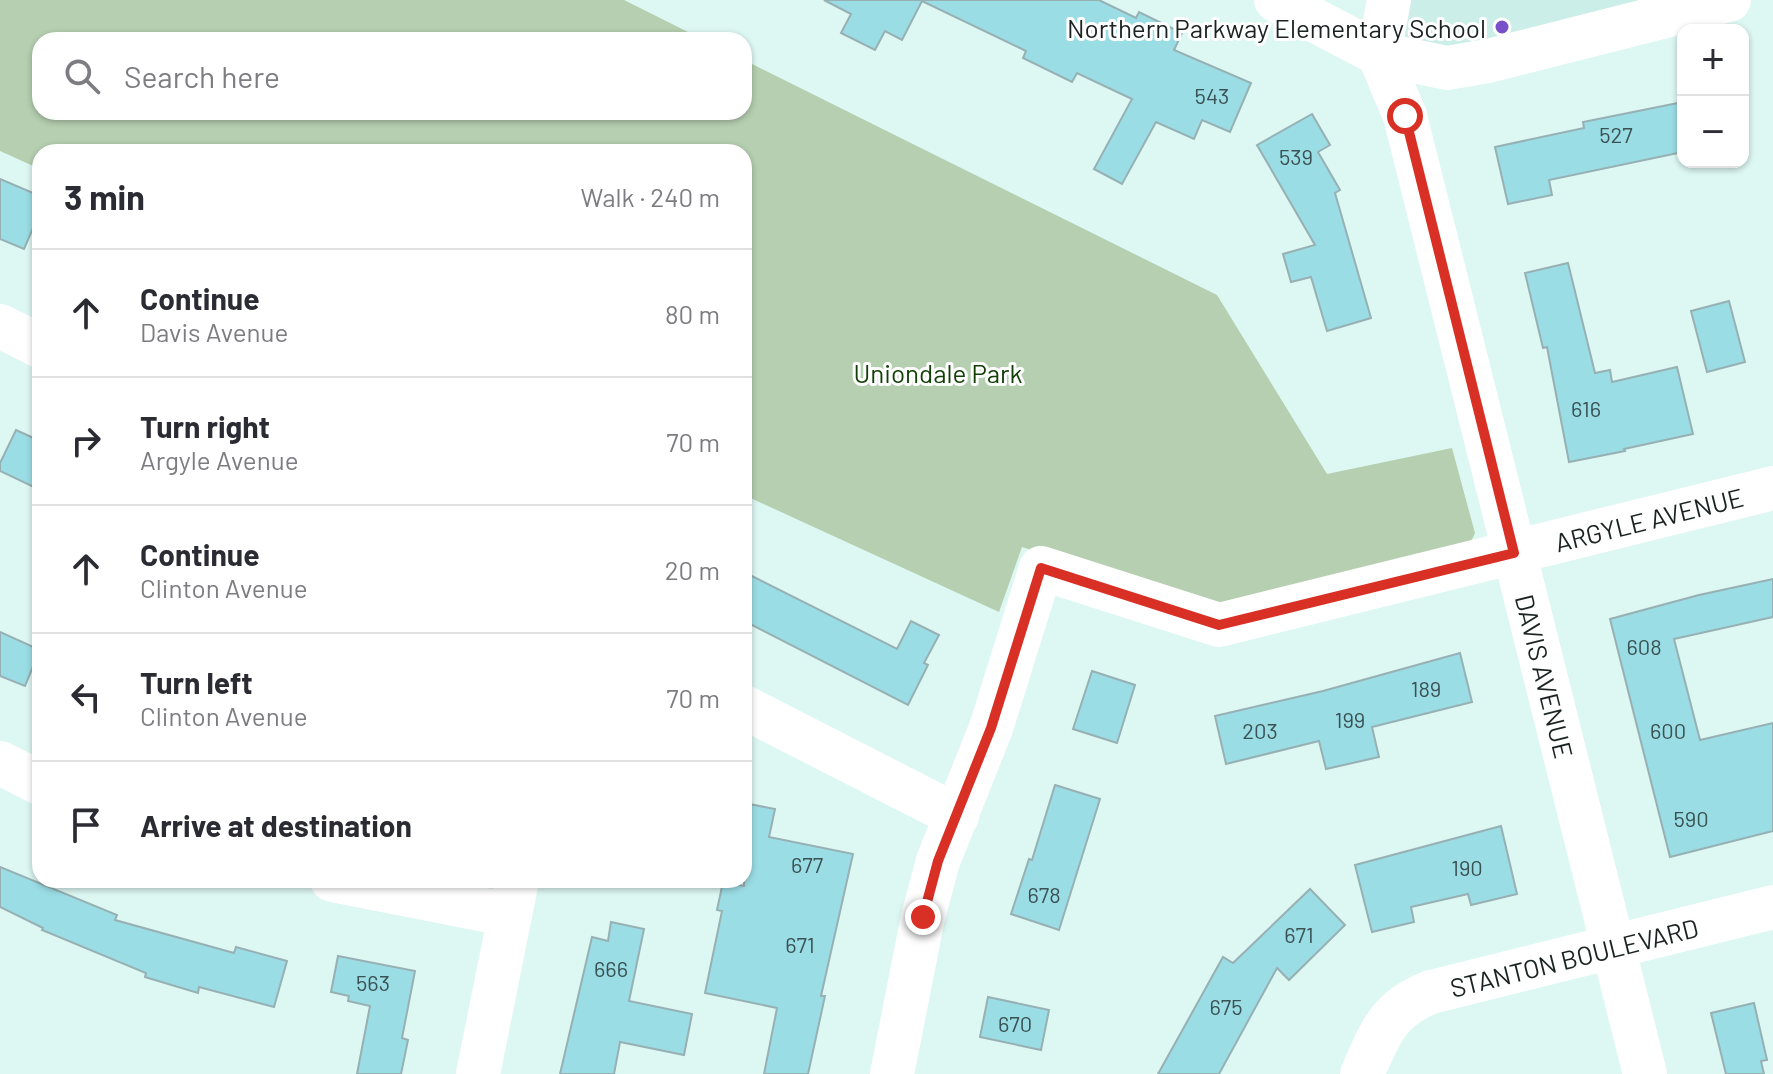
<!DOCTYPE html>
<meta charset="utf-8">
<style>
body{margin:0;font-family:Barlow,sans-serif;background:#f2f2f3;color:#2b2b33}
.controls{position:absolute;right:24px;top:24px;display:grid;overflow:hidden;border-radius:16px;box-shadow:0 2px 6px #0004}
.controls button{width:72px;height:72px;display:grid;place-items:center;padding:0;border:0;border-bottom:2px solid #e1e1e2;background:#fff;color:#2b2b33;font:40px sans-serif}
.stop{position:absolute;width:24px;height:24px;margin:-18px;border:6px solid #d93025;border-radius:50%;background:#fff}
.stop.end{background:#d93025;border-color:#fff;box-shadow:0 2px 8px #0008}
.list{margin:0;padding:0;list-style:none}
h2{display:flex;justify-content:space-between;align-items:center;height:104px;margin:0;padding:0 32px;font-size:34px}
h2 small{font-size:26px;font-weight:400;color:#7c7c81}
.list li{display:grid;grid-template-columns:52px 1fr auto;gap:24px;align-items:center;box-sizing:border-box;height:128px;padding:0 32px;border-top:2px solid #e1e1e2}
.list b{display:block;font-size:30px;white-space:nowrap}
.list p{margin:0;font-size:26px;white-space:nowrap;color:#7c7c81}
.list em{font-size:26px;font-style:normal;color:#7c7c81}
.icon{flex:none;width:44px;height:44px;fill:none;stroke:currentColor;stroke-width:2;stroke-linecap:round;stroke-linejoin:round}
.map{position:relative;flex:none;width:1773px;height:1074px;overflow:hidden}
.search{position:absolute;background:#fff;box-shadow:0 2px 6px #0004;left:32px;top:32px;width:720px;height:88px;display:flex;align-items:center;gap:20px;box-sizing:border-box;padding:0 28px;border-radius:24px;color:#7c7c81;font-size:30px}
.panel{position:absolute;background:#fff;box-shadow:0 2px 6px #0004;left:32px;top:144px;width:720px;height:744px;border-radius:24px}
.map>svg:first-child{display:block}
</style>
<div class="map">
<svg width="1773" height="1074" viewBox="0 0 1773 1074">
<rect width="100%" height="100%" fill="#ddf7f3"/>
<!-- built -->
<polygon fill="#cbeee8" points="1389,0 1729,0 1488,61 1379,54"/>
<!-- green -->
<polygon fill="#b5cfb0" points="0,0 624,0 704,40 40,40 40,112 744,112 744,60 1217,295 1327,474 1452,448 1475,533 1469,546 1212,606 1022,547 999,612 744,495 744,152 40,152 40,169 0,151"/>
<!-- building -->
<g fill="#9bdde5" stroke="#97b0b3" stroke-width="2">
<polygon points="824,0 1099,0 1136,18 1139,12 1182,33 1174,50 1251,83 1230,132 1202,120 1194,139 1156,122 1122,184 1094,169 1132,99 1077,73 1072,82 1023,58 1026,51 922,1 902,40 885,31 875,50 841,33 851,14"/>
<polygon points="1683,102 1683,152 1549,180 1552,195 1508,204 1495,147 1584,128 1583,122"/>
<polygon points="1312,114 1330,145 1318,152 1340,190 1335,193 1371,318 1327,331 1311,277 1291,282 1283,254 1315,245 1257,145"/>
<polygon points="0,179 40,196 40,212 24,249 0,239"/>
<polygon points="1568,263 1595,373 1610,370 1612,382 1677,367 1693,434 1624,449 1625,451 1569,462 1547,347 1543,348 1525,273"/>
<polygon points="1729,301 1745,362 1707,372 1691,311"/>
<polygon points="16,430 40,441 40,490 0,471 0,463"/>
<polygon points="744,572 897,649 911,621 939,635 924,663 928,665 908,705 744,621"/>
<polygon points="1773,579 1773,617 1674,639 1700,740 1773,723 1773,831 1670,857 1610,619 1699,595"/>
<polygon points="0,632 40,650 25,686 0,676"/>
<polygon points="1460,653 1472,702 1372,727 1379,757 1326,769 1319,741 1226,764 1215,716 1323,691"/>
<polygon points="1092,671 1135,685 1117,743 1073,729"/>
<polygon points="1055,785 1100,799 1059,930 1011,914 1029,859 1032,860"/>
<polygon points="744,803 775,809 769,837 853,854 821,996 825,996 808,1074 764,1074 777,1008 705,993 722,911 717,910 723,882 744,886"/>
<polygon points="1501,826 1517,894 1471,905 1468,894 1411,907 1414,922 1372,932 1355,865"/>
<polygon points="0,867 117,915 115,920 234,953 236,947 287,961 274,1007 199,987 198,993 145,977 146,973 42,930 43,928 0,907"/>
<polygon points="1310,889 1345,925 1289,980 1277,968 1219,1074 1158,1074 1223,957 1233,963"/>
<polygon points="611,922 644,929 629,1001 692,1014 684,1055 620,1042 614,1074 560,1074 592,937 608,941"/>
<polygon points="338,956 415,971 402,1038 408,1040 401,1074 357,1074 370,1006 348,1001 349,996 331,992"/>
<polygon points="988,997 1049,1010 1041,1050 980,1037"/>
<polygon points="1754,1003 1767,1060 1761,1061 1764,1074 1726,1074 1711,1013"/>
</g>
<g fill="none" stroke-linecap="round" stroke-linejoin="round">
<!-- minor -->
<g stroke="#fff" stroke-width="44">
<polyline points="1276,0 1379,54 1447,68 1488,61 1729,0"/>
<polyline points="1389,0 1379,54 1405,116 1645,1074"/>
<polyline points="0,326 40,346"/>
<polyline points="744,707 957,816"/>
<polyline points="0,763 40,783"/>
<polyline points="332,880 510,915"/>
<polyline points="478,1074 517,880"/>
<polyline points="892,1074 923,917 938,861 991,728 1041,568 1219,625 1773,488"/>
<path d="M1362 1074C1380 1034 1387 1009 1431 992L1773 907"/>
</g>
</g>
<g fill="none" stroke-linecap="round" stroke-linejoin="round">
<!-- route -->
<polyline stroke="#d93025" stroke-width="10" points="923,917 938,861 991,728 1041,568 1219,625 1514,553 1405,116"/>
</g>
<!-- markers -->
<circle fill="#7850ca" stroke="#fefefe" stroke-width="3" cx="1502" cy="27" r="8"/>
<g text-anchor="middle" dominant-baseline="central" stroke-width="6" stroke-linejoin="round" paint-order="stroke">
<!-- number labels -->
<g font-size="22" fill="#3a5253">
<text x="1212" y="95">543</text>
<text x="1616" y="134">527</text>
<text x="1296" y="156">539</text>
<text x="1586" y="408">616</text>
<text x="1644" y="646">608</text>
<text x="1426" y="688">189</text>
<text x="1350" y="719">199</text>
<text x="1260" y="730">203</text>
<text x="1668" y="730">600</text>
<text x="1691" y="818">590</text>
<text x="807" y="864">677</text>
<text x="1467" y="867">190</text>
<text x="1044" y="894">678</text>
<text x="1299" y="934">671</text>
<text x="800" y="944">671</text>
<text x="611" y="968">666</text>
<text x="373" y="982">563</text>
<text x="1226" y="1006">675</text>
<text x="1015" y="1023">670</text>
</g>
<!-- poi labels -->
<g font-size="26" fill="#1a2322" stroke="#fefefe" text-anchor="end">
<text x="1486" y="27">Northern Parkway Elementary School</text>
</g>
<!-- park labels -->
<g font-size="26" fill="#134007" stroke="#fefefe">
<text x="938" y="372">Uniondale Park</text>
</g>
<!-- street labels -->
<g font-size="26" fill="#1a2322" stroke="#fefefe">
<text transform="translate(1649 519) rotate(-14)">ARGYLE AVENUE</text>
<text transform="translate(1545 676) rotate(76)">DAVIS AVENUE</text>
<text transform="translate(1574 957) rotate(-14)">STANTON BOULEVARD</text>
</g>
</g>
</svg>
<div class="controls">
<button>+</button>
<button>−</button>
</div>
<div class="stop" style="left:1405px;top:116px"></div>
<div class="stop end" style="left:923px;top:917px"></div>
<div class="search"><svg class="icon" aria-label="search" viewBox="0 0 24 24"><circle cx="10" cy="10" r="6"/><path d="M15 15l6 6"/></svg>Search here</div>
<section class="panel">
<h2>3 min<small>Walk · 240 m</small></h2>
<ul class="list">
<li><svg class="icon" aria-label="ahead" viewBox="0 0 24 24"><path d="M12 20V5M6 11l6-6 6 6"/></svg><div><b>Continue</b><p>Davis Avenue</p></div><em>80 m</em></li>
<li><svg class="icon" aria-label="right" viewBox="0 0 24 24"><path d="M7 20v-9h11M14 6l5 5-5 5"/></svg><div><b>Turn right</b><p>Argyle Avenue</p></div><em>70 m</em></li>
<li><svg class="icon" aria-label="ahead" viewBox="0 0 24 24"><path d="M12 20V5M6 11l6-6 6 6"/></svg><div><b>Continue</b><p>Clinton Avenue</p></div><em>20 m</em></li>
<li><svg class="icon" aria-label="left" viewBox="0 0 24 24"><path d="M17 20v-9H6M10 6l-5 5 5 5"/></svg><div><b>Turn left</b><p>Clinton Avenue</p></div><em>70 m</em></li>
<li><svg class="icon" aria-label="arrive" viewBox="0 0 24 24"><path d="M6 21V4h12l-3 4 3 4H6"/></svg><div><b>Arrive at destination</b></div></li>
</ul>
</section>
</div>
